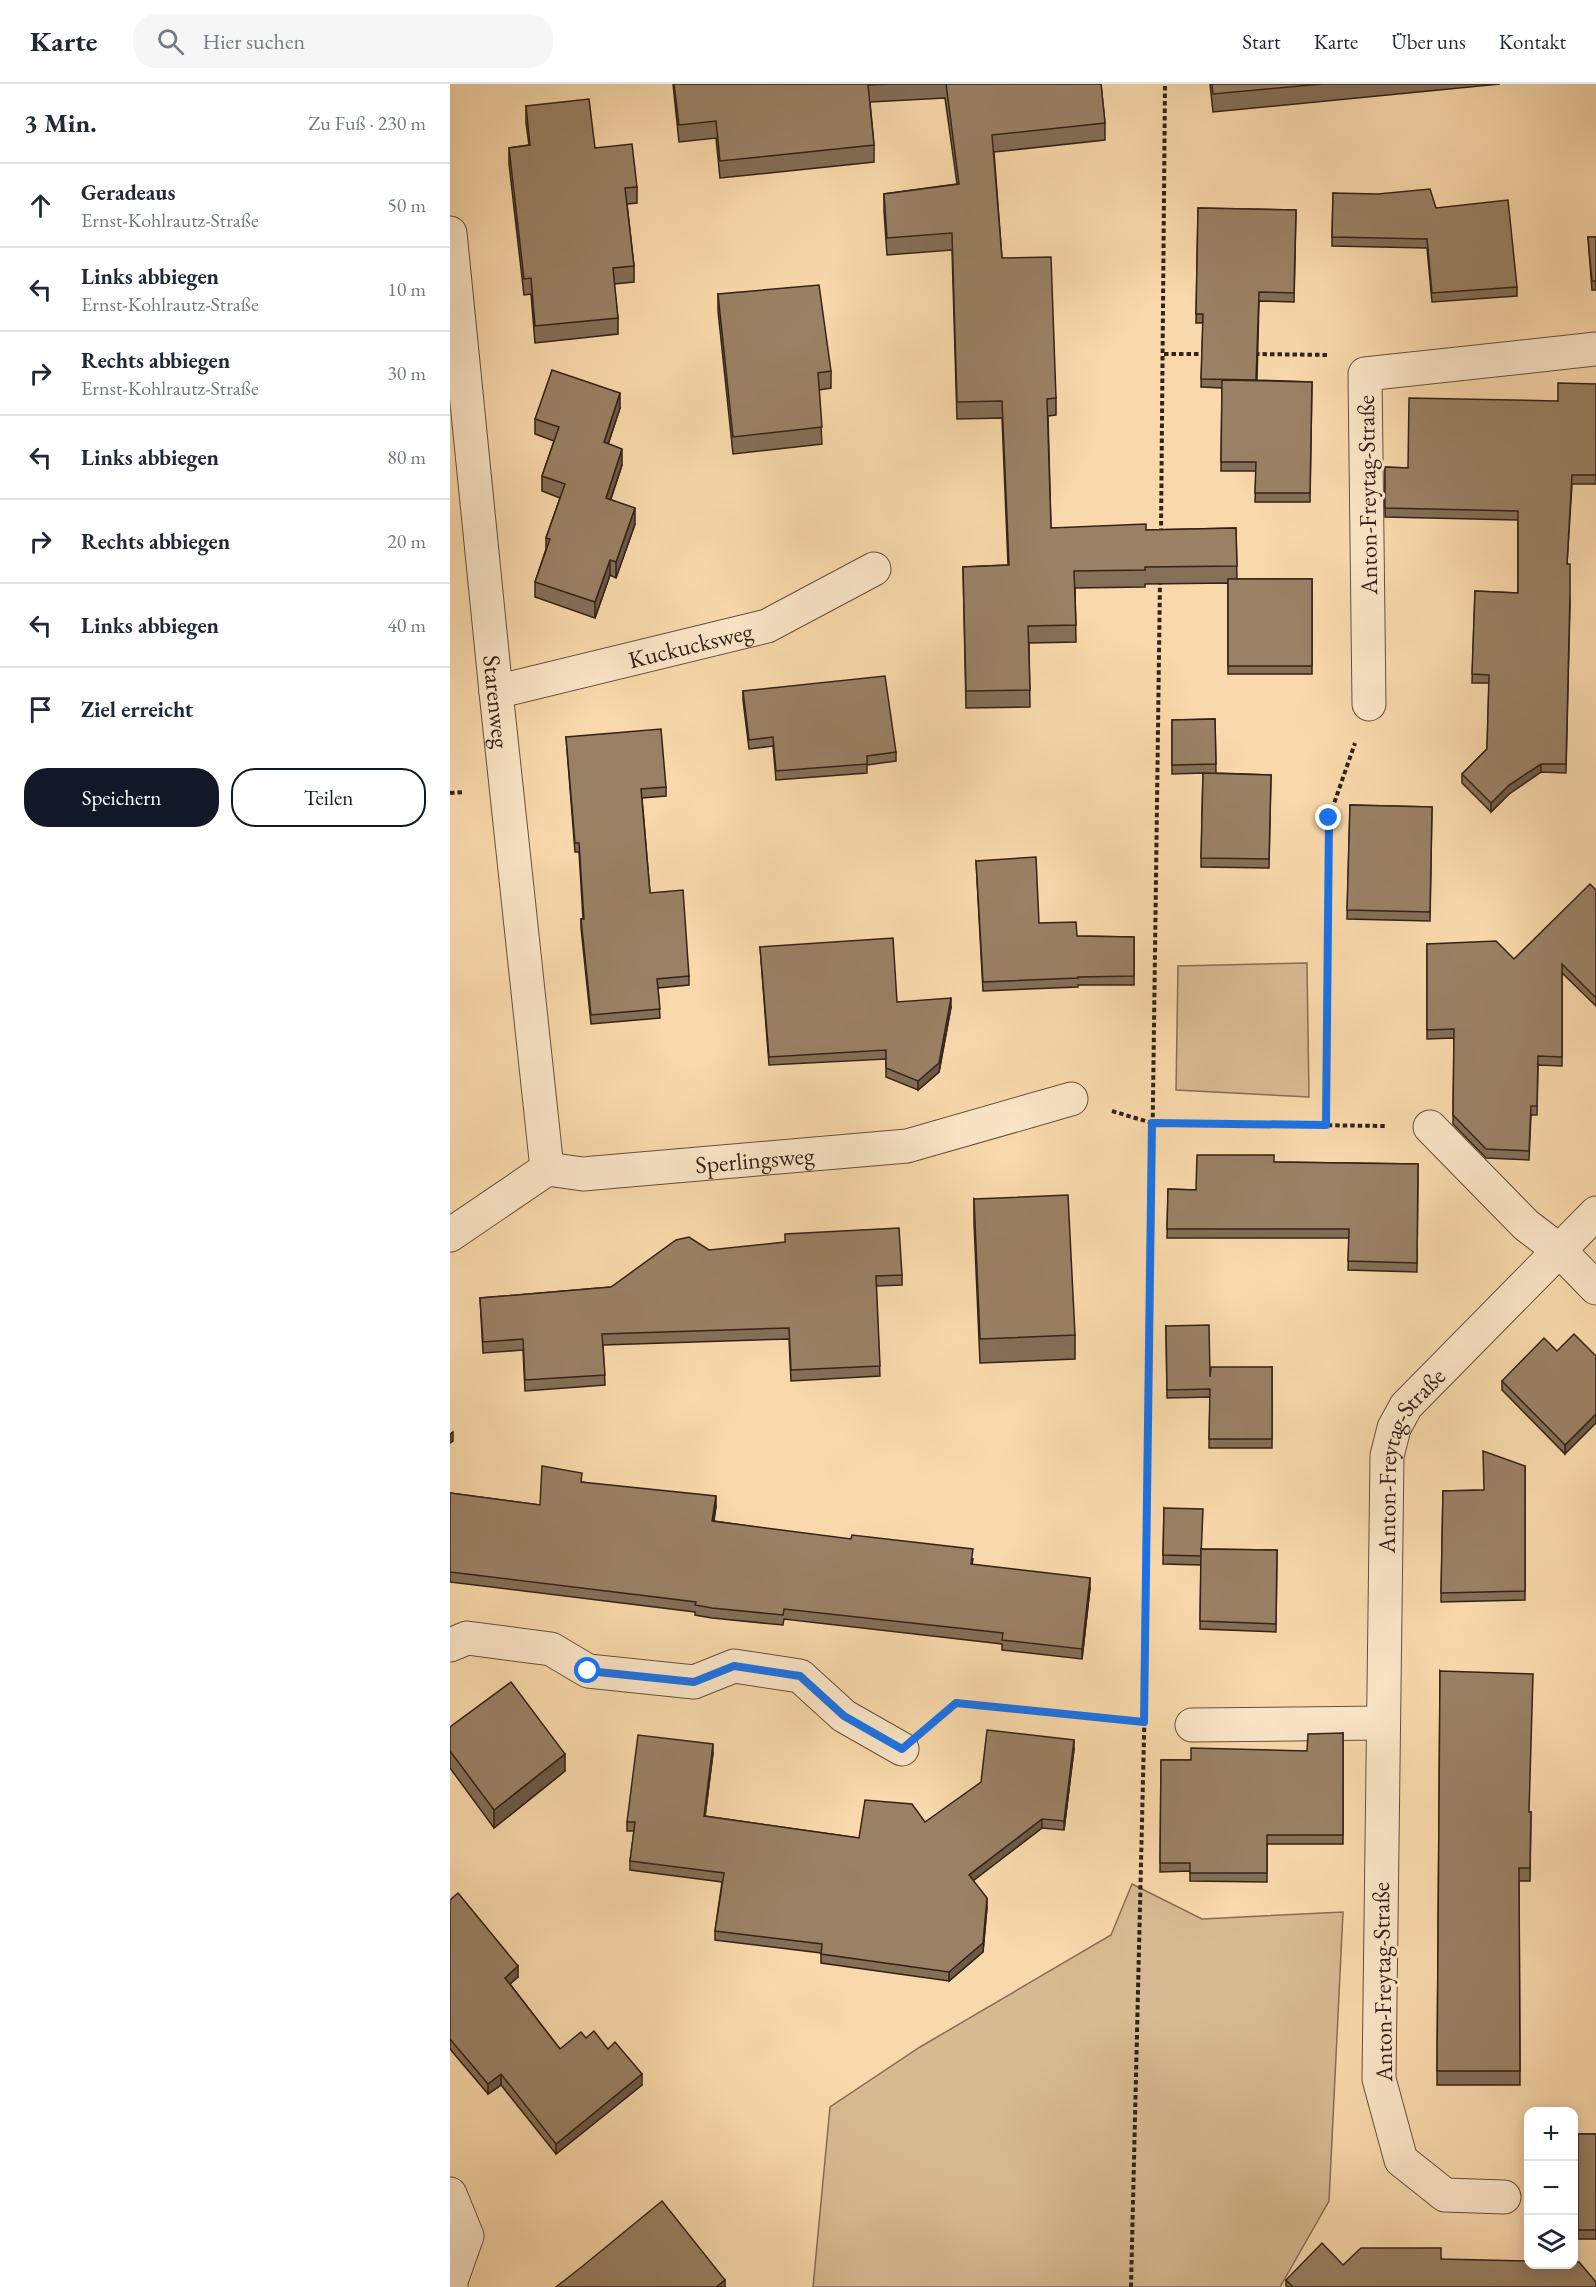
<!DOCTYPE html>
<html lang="de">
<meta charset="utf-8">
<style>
body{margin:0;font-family:"EB Garamond",serif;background:#f6f6f7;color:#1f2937}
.controls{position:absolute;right:18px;bottom:18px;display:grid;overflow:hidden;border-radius:12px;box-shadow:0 3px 15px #0003}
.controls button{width:54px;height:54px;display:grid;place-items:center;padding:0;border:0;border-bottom:2px solid #e0e1e3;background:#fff;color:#1f2937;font:30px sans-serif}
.stop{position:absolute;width:18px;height:18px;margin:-14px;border:4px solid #1a73e8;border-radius:50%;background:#fff}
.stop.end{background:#1a73e8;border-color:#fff;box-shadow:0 2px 6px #0008}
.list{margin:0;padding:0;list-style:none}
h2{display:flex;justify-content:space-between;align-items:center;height:78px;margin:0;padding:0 24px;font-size:26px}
h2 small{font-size:20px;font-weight:400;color:#747a83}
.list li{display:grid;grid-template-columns:39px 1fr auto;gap:18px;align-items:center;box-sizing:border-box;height:84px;padding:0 24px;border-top:2px solid #e0e1e3}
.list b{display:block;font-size:22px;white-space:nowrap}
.list p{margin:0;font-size:20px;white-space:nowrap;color:#747a83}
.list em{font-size:20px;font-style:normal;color:#747a83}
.actions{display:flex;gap:12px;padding:18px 24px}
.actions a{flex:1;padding:14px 0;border:2px solid #111827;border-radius:24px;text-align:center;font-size:21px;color:#111827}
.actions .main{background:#111827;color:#fff}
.icon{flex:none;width:33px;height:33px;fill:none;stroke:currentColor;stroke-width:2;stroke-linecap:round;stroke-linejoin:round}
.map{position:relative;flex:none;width:1146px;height:2203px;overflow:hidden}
header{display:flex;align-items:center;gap:36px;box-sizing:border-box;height:84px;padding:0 30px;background:#fff;border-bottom:2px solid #e0e1e3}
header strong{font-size:28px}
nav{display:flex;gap:33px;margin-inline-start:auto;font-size:21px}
.search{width:420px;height:54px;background:#f6f6f7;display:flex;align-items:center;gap:15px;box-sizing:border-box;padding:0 21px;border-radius:24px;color:#747a83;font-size:22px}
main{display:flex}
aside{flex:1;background:#fff}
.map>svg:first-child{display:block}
</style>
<header>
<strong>Karte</strong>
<div class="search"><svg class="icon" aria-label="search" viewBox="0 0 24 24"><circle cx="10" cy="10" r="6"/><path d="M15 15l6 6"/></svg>Hier suchen</div>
<nav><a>Start</a><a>Karte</a><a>Über uns</a><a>Kontakt</a></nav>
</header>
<main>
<aside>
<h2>3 Min.<small>Zu Fuß · 230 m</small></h2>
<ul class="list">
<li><svg class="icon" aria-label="ahead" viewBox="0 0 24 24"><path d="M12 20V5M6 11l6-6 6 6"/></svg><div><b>Geradeaus</b><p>Ernst-Kohlrautz-Straße</p></div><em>50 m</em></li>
<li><svg class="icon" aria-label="left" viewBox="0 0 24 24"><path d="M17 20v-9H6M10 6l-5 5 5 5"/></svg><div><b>Links abbiegen</b><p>Ernst-Kohlrautz-Straße</p></div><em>10 m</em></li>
<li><svg class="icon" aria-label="right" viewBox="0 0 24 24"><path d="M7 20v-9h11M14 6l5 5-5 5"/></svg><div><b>Rechts abbiegen</b><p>Ernst-Kohlrautz-Straße</p></div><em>30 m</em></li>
<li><svg class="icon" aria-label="left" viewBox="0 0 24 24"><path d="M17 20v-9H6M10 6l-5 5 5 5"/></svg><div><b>Links abbiegen</b></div><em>80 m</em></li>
<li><svg class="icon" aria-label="right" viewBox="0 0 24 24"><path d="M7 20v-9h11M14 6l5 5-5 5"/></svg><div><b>Rechts abbiegen</b></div><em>20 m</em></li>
<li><svg class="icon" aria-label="left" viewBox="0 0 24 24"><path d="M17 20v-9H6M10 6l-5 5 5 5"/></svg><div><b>Links abbiegen</b></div><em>40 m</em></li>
<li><svg class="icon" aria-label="arrive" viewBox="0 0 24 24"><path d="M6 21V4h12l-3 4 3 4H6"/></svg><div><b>Ziel erreicht</b></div></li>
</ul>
<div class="actions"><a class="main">Speichern</a><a>Teilen</a></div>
</aside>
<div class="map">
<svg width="1146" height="2203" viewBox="0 0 1146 2203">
<rect width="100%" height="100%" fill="#f9d9ab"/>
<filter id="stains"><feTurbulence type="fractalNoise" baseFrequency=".00333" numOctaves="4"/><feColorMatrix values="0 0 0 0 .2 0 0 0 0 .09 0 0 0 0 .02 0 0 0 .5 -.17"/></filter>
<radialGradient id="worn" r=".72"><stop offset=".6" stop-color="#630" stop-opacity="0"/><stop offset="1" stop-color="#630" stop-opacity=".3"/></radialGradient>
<!-- green -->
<g fill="#d8ba92" stroke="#866e56" stroke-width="1.5">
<polygon points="857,879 859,1013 726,1006 728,882"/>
<polygon points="682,1800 752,1835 893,1828 879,2117 830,2203 363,2203 380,2023 470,1963 661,1851"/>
</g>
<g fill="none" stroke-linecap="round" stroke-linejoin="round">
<defs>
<g id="minor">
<path id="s1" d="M0 149 46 608 97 1085"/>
<path id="s2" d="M46 608 317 542 424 485"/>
<polyline points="919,620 915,290 1146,265"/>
<polyline points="980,1043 1076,1141 1110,1167 1146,1204"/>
<path id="s3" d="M0 1151 97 1085 133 1090 457 1062 621 1015"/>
<polyline points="0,1561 17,1554 101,1565 138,1587 244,1598 284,1582 350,1592 394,1632 452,1665"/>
<polyline points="742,1641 933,1639"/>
<polyline points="0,2110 17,2152 1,2197 1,2203"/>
<path id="s4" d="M1054 2113 995 2111 951 2076 929 1995 937 1372 944 1344 956 1322 1146 1129"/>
</g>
</defs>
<!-- minor casing -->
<use href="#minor" stroke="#65503e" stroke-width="35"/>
<!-- path -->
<g stroke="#342219" stroke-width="4" stroke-dasharray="4.5 3" stroke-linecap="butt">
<polyline points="714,270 756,270"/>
<polyline points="805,270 879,271"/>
<polyline points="711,449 715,0"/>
<polyline points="0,709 14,708"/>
<polyline points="662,1027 702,1039 937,1042"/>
<polyline points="876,1040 879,734 905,659"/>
<polyline points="483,1638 506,1619 696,1638"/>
<polyline points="681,2203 695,1611 710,496"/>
</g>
<!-- minor -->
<use href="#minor" stroke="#fbe6c8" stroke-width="33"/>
</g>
<!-- wall -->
<g fill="#846f57" stroke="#342219" stroke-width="1.5">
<polygon points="223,0 651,0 655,39 655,56 544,68 552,174 606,314 606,331 598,332 601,444 696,446 786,444 787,495 862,495 862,590 778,590 778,499 695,500 695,503 625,504 626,558 579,559 580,623 516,624 513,483 558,481 552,334 507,335 502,166 437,171 434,127 434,110 507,100 495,14 420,18 424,61 424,78 270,94 266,54 229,58"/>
<polygon points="760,0 1050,0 763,28"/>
<polygon points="76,22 145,64 187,103 187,119 177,120 184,182 184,198 164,200 168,234 168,250 85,259 81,210 74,211 59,80 59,64 79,61 76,39"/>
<polygon points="883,109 986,124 1067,203 1067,212 982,218 977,164 882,162"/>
<polygon points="748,124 846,126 844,218 809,217 807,296 862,298 860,418 805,418 806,387 771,387 772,304 751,303 753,239 746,239"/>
<polygon points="1138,153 1146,153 1146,206 1142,206"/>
<polygon points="268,210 381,287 381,304 369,306 372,360 283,370 268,227"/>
<polygon points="1146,300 1146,400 1122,400 1117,480 1120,519 1116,689 1091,688 1059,710 1041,728 1012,699 1012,690 1037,665 1039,599 1022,599 1025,507 1068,509 1068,436 935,433 935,383 958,384"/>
<polygon points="170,324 158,360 172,381 161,415 185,440 166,494 160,491 145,534 85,513 85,498 96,465 96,454 110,414 92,407 92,392 104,357 85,350 85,335"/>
<polygon points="293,607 446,668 446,677 417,681 417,689 326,696 323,662 299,665 293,616"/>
<polygon points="765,635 766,689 821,691 819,784 751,783 753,689 722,690 722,636"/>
<polygon points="116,653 216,703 216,712 192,714 200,809 239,892 239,901 208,904 210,934 141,940 131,844 131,835 133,835 129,768 125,768"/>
<polygon points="900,721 982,723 980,837 897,835"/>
<polygon points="526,777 589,839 627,852 684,853 684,901 628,901 628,903 533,907"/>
<polygon points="1146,806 1146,922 1112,889 1112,982 1088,981 1087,1031 1081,1031 1079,1076 1036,1074 1003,1040 1004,954 977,955 977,860 1064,875"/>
<polygon points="310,863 447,918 501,923 489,988 468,1006 436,993 436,975 319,981"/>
<polygon points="824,1078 968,1080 967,1188 898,1186 899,1154 717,1154 718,1105 746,1106"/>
<polygon points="524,1115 625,1251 625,1275 530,1279 524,1139"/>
<polygon points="259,1166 452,1191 452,1201 426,1202 430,1292 341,1297 339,1255 153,1261 155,1301 75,1307 73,1266 33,1269 30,1214 161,1203"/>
<polygon points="716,1242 760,1293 822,1283 822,1364 759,1364 760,1313 717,1314"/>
<polygon points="1107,1267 1146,1272 1115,1370 1052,1306 1052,1297"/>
<polygon points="1075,1382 1075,1516 991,1518 993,1407 1034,1406"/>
<polygon points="132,1398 266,1422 264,1437 523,1475 522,1481 640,1504 632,1575 552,1566 552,1560 334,1535 333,1541 262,1534 245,1531 245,1528 0,1498 0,1409 90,1421"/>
<polygon points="714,1424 752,1465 827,1466 826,1548 750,1545 751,1476 751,1481 713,1480"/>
<polygon points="990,1587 1079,1728 1081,1728 1080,1797 1069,1797 1070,2001 987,2001"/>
<polygon points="0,1643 115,1687 44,1744 0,1684"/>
<polygon points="893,1649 893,1760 817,1760 817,1798 740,1797 740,1787 710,1788 711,1676 741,1676 857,1667"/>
<polygon points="624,1665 614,1746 592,1744 523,1796 537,1823 533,1868 499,1897 371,1879 371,1869 265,1856 265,1847 272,1798 180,1786 180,1777 184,1747 177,1747 177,1738 263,1669 255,1732 409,1754 475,1738"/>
<polygon points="0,1816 68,1893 60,1900 110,1965 136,1954 158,1965 192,2001 106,2070 51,2001 38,2010 0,1965"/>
<rect x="1128" y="2050" width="18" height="105"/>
<polygon points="991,2175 1146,2203 836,2203 836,2196 893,2181"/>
</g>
<!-- shaded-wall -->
<g fill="#6c5a47" stroke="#342219" stroke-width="1.5">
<polygon points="170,309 170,324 154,373 154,358"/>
<polygon points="172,365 172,381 156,429 156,414"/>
<polygon points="185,424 185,440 166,494 166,478"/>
<polygon points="160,476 160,491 145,534 145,518"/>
<polygon points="1091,680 1091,688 1059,710 1041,728 1041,719 1059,701"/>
<polygon points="501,914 501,923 489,988 468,1006 468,997"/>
<polygon points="1146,1330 1146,1339 1115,1370 1115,1361"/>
<polygon points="3,1348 3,1357 0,1359 0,1350"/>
<polygon points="266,1412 266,1422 262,1447 262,1437"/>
<polygon points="640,1494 640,1504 632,1575 632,1565"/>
<polygon points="624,1656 624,1665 614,1746 614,1737"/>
<polygon points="263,1660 263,1669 254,1741 254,1732"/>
<polygon points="115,1670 115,1687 44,1744 44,1726"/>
<polygon points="592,1735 592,1744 519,1800 519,1791"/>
<polygon points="537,1814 537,1823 533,1868 499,1897 499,1888"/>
<polygon points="68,1882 68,1893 55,1904 55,1894"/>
<polygon points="51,1990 51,2001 38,2010 38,2000"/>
<polygon points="192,1990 192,2001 106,2070 106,2060"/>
<polygon points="275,2196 275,2203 266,2203"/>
</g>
<!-- building -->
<g fill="#9a8165" stroke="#342219" stroke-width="1.5">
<polygon points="224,0 439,0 418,1 424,61 270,77 266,37 229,41"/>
<polygon points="496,0 651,0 655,39 542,51 552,174 601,173 606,314 597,315 601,444 696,440 696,446 786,444 787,482 695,483 695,486 624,487 626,541 578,542 580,606 516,607 513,483 559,481 552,317 507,318 502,149 437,154 434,110 509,100"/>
<polygon points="762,0 872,0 763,10"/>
<polygon points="139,15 145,64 182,60 187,103 175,104 184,182 163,184 168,234 85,242 81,194 74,195 59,64 80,61 76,22"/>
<polygon points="980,105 986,124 1058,116 1067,203 982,209 977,155 882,153 883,109 928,110"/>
<polygon points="748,124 846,126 844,209 809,208 806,296 751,295 753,230 746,230"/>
<polygon points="1138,153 1146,153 1146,197 1142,197"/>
<polygon points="369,201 381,287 368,289 372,343 283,353 268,210"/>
<polygon points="102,286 170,309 154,358 172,365 156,414 185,424 166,478 160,476 145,518 85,498 100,455 96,454 115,400 92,392 109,343 85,335"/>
<polygon points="772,296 862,298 860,409 805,409 806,378 771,378"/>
<polygon points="1108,299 1146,300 1146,391 1122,391 1117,480 1120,480 1120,510 1116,680 1091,680 1059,701 1041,719 1012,690 1037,665 1039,591 1022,590 1025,507 1068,509 1068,427 935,424 935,383 958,384 959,314 1108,317"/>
<rect x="778" y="495" width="84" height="87"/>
<polygon points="435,592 446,668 417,672 417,680 326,687 323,653 299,656 293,607"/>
<polygon points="765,635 766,680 722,681 722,636"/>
<polygon points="211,645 216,703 191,705 200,809 233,806 239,892 207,895 210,925 141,931 131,835 134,835 129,759 125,759 116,653"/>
<polygon points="753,689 821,691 819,775 751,774"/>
<polygon points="900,721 982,723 980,828 897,826"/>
<polygon points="586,773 589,839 626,838 627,852 684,853 684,892 628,893 628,894 533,898 526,777"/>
<polygon points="1140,800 1146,806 1146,914 1112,880 1112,973 1088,972 1087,1022 1081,1022 1079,1067 1036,1065 1003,1031 1004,945 977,946 977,860 1046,857 1064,875"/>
<polygon points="443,854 447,918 501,914 489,979 468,997 436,984 436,966 319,973 310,863"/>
<polygon points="747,1071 824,1071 824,1078 968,1080 967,1179 898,1177 899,1145 717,1145 718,1105 746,1106"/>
<polygon points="618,1111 625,1251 530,1255 524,1115"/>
<polygon points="449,1144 452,1191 426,1192 430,1282 341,1286 339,1244 152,1250 155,1291 75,1296 73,1255 33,1258 30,1214 161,1203 226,1156 239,1153 259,1166 335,1158 335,1150"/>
<polygon points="759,1241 760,1293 761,1283 822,1283 822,1355 759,1355 760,1305 717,1306 716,1242"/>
<polygon points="1124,1250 1146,1272 1146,1330 1115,1361 1052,1297 1094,1254 1107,1267"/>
<polygon points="1033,1367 1075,1382 1075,1507 991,1509 993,1407 1034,1406"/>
<polygon points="92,1382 132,1389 131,1398 266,1412 262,1437 401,1455 402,1451 523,1465 521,1480 640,1494 632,1565 552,1556 553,1549 334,1525 333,1531 262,1524 245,1521 246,1518 0,1488 0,1409 90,1421"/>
<polygon points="714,1424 753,1425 751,1472 713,1471"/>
<polygon points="751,1465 827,1466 826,1540 750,1537"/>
<polygon points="990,1587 1083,1590 1079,1728 1081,1728 1080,1784 1069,1784 1070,1987 987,1987"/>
<polygon points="61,1598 115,1670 44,1726 0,1667 0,1643"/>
<polygon points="537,1646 624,1656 614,1737 592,1735 519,1791 537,1814 533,1859 499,1888 371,1870 372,1860 265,1847 274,1789 180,1777 185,1738 177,1738 188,1651 263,1660 254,1732 409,1754 415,1716 462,1720 475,1738 531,1698"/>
<polygon points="893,1649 893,1751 817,1751 817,1789 740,1789 740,1779 710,1779 711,1676 741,1676 741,1664 857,1667 858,1650"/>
<polygon points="8,1809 68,1882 55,1894 110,1965 131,1948 136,1954 144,1947 158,1965 165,1958 192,1990 106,2060 51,1990 38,2000 0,1955 0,1816"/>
<rect x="1128" y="2050" width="18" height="96"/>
<polygon points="212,2117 275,2196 266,2203 106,2203 134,2181"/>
<polygon points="872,2159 893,2181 911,2164 991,2164 991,2175 1078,2177 1078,2181 1124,2181 1124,2178 1129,2178 1146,2198 1146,2203 843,2203 836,2196"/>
</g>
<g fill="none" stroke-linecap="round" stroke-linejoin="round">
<!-- route -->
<polyline stroke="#1a73e8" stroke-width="8" points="138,1587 244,1598 284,1582 350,1592 394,1632 452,1665 506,1619 694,1638 702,1039 876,1041 879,734"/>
</g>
<g text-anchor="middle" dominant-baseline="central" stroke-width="6" stroke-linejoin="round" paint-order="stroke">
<!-- street labels -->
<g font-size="24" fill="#342219" stroke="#fbe6c8">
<text transform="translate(917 411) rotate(-91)">Anton-Freytag-Straße</text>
<text stroke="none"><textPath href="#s2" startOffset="200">Kuckucksweg</textPath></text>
<text stroke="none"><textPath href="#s1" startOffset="471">Starenweg</textPath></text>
<text stroke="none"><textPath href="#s3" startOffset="326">Sperlingsweg</textPath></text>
<text stroke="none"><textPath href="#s4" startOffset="825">Anton-Freytag-Straße</textPath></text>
<text transform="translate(932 1898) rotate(-91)">Anton-Freytag-Straße</text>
</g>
</g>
<rect width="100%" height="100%" filter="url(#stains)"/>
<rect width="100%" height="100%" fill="url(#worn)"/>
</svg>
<div class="controls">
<button>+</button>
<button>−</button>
<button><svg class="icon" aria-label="layers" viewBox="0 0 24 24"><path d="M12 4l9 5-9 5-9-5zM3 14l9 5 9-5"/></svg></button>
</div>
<div class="stop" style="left:138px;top:1587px"></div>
<div class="stop end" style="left:879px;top:734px"></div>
</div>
</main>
